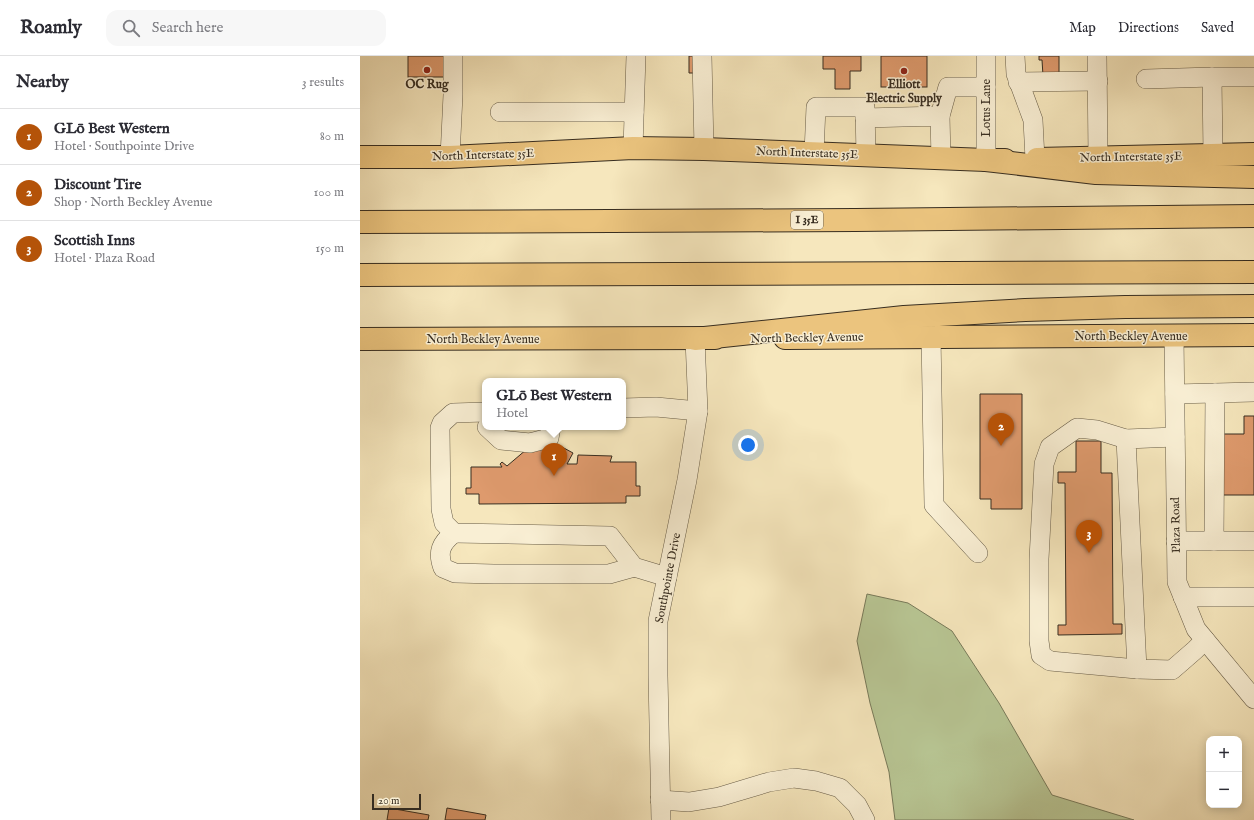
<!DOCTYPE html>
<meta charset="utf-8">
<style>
body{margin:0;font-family:"IM FELL English",serif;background:#f7f7f7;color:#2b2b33}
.controls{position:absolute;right:12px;bottom:12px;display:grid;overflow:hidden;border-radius:8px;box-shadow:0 2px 10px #0003}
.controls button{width:36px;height:36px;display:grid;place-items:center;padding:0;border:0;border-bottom:1px solid #e1e1e2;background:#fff;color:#2b2b33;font:20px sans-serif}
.scale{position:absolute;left:12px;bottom:10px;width:49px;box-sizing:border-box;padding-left:4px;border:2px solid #372d20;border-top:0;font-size:11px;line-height:14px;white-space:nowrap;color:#372d20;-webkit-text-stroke:3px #f9efd4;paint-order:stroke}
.you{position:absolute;left:388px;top:389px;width:14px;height:14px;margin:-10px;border:3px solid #fff;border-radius:50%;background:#1a73e8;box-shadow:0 0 0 6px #1a73e833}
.badge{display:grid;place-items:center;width:26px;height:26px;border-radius:50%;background:#b45309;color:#fff;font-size:13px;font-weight:700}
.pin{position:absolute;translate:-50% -33px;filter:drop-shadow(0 1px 2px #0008)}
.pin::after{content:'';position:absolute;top:21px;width:14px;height:12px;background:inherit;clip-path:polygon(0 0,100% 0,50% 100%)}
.popup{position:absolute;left:122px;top:322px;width:144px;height:52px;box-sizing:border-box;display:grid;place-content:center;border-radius:8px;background:#fff;filter:drop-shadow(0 1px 3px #0005);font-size:13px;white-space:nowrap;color:#7c7c81}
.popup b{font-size:15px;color:#2b2b33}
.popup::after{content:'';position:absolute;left:50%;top:100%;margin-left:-8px;border:8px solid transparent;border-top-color:#fff}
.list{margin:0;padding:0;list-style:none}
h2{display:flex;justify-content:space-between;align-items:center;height:52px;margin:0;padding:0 16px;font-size:17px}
h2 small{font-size:13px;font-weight:400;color:#7c7c81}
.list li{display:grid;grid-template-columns:26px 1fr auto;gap:12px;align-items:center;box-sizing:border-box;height:56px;padding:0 16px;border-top:1px solid #e1e1e2}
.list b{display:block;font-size:15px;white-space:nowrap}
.list p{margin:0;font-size:13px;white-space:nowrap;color:#7c7c81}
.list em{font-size:13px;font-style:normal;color:#7c7c81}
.icon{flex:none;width:22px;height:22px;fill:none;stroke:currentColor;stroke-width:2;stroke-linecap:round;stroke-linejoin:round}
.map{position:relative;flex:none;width:894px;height:764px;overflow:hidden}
header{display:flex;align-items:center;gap:24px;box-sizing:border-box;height:56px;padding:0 20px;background:#fff;border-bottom:1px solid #e1e1e2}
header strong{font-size:19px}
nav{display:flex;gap:22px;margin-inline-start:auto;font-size:14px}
.search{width:280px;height:36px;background:#f7f7f7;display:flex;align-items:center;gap:10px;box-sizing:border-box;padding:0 14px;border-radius:12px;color:#7c7c81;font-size:15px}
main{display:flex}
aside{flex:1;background:#fff}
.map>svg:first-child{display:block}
</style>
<header>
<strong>Roamly</strong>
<div class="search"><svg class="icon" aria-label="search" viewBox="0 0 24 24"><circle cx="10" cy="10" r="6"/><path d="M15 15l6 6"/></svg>Search here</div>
<nav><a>Map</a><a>Directions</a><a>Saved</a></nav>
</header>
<main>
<aside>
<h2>Nearby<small>3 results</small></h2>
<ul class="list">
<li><span class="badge">1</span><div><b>GLō Best Western</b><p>Hotel · Southpointe Drive</p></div><em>80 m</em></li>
<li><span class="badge">2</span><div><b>Discount Tire</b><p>Shop · North Beckley Avenue</p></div><em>100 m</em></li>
<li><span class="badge">3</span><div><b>Scottish Inns</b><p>Hotel · Plaza Road</p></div><em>150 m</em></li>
</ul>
</aside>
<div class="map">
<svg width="894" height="764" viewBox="0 0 894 764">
<rect width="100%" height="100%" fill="#f6e7bd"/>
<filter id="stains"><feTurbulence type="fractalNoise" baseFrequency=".005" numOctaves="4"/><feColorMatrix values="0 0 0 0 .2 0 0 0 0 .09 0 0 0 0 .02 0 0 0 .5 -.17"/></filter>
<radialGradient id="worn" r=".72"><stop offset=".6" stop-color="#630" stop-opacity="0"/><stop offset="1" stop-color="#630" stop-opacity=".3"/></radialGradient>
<!-- green -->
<polygon fill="#b8c694" stroke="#787a5a" points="507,538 548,547 592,575 639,647 692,739 774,764 535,764 529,716 510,647 497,585"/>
<!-- building -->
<g fill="#de9a6d" stroke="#372d20">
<rect x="48" y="0" width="38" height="21"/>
<polygon points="329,0 350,0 349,17 329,17"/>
<polygon points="463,0 501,0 501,15 490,15 490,33 475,33 475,13 463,13"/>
<rect x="521" y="0" width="46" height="31"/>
<polygon points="679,0 699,0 699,20 683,20 682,4 679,4"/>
<polygon points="620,338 662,338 662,453 631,453 631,443 620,443"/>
<polygon points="884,360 894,360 894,439 863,439 863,378 884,378"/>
<polygon points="716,385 741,385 741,417 752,417 753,568 762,568 762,578 698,579 698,569 706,569 705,427 698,427 698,416 716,416"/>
<polygon points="178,391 202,391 213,397 207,408 217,408 218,399 252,400 250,406 276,406 276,430 280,430 280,440 266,440 266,447 119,448 119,438 106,438 106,432 111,432 111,411 142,411 140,408 142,406 147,410 167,393"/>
<polygon points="29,752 69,759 68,764 27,764"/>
<polygon points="87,752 126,759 125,764 85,764"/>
</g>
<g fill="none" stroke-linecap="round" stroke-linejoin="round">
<defs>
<g id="minor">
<polyline points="342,0 344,93"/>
<polyline points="626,0 626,104"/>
<polyline points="655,0 656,18 673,64 675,103"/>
<polyline points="737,0 738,102"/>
<polyline points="786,23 852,21"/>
<polyline points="658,26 738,25"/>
<polyline points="140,56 274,56"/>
<polyline points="580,60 588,31 626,31"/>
<polyline points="505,62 580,60 581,103"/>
<polyline points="273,92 276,0"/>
<polyline points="454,97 456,51 505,51 506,100"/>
<polyline points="853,99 852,21 894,21"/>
<polyline points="90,101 93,39 93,0"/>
<polyline points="571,280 574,449 618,497"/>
<polyline points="814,280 817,526 836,573 894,643"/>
<polyline points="815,338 894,336"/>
<polyline points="263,352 296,351 338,355"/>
<polyline points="125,356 93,357 82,367 80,372 81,453 84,467 94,477 250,480 274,511 307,521"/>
<polyline points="127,371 141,384 170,387 189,382 191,371"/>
<polyline points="815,381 766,383 777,613 812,614 835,594 845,584"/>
<polyline points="766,383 737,374 717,372 690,391 684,408 679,503 679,585 681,599 690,605 777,613"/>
<path d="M94 477C81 487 77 496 83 512L95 517 134 518H249L274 511"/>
<polyline points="816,485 894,485"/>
<polyline points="854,485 855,337"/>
<polyline points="823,541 894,541"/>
<polyline points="300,744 329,746 359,741 409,726 434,722 456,725 480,732 497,749 505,764"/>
<polyline points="301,764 298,620 298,565 327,424 338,355 335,283"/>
</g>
<g id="major">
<polyline points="0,101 90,101 273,92 344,93 626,104 645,104"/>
<polyline points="677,103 894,98"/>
<polyline points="425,282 894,279"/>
<polyline points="0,283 355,282"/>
</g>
<g id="highway">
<polyline points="626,104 736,117 894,121"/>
<polyline points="0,166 496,164 894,160"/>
<polyline points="0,219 894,216"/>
<polyline points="335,283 544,261 665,254 765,251 894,250"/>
</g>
</defs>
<!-- minor casing -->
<use href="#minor" stroke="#675c47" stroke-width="20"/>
<!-- major casing -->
<use href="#major" stroke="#372d20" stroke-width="24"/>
<!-- highway casing -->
<use href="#highway" stroke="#372d20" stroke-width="24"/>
<!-- minor -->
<use href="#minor" stroke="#f9efd4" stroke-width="19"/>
<!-- major -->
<use href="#major" stroke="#ebc47e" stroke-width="22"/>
<!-- highway -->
<use href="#highway" stroke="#ebc47e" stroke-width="22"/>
</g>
<!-- markers -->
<g fill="#8f2418" stroke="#f9efd4" stroke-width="1.5">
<circle cx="67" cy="14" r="4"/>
<circle cx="544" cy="15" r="4"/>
</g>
<g text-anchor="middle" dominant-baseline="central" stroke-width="3" stroke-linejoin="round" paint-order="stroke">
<!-- shield labels -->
<rect fill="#f9efd4" stroke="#716756" stroke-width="1" x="431" y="155" width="32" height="18" rx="3"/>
<g font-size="11" font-weight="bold" fill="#372d20">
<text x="447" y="164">I 35E</text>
</g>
<!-- poi labels -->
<g font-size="12" font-weight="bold" fill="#372d20" stroke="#f9efd4">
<text x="67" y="28">OC Rug</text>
<text x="544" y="28">Elliott<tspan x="544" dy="14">Electric Supply</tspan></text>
</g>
<!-- street labels -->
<g font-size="12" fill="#372d20" stroke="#f9efd4">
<text transform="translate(626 52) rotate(-90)">Lotus Lane</text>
<text transform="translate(447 97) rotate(2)">North Interstate 35E</text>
<text transform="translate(123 99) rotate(-2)">North Interstate 35E</text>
<text transform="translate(771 101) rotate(-1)">North Interstate 35E</text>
<text x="771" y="280">North Beckley Avenue</text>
<text transform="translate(447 282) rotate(-1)">North Beckley Avenue</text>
<text x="123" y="283">North Beckley Avenue</text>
<text transform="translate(816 469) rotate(-91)">Plaza Road</text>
<text transform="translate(308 522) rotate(-79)">Southpointe Drive</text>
</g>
</g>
<rect width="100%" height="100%" filter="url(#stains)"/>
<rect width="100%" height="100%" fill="url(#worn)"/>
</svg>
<div class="controls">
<button>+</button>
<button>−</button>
</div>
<div class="scale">20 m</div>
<div class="you"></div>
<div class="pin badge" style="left:194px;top:420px">1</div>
<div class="popup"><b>GLō Best Western</b>Hotel</div>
<div class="pin badge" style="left:641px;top:390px">2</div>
<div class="pin badge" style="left:729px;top:497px">3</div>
</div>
</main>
